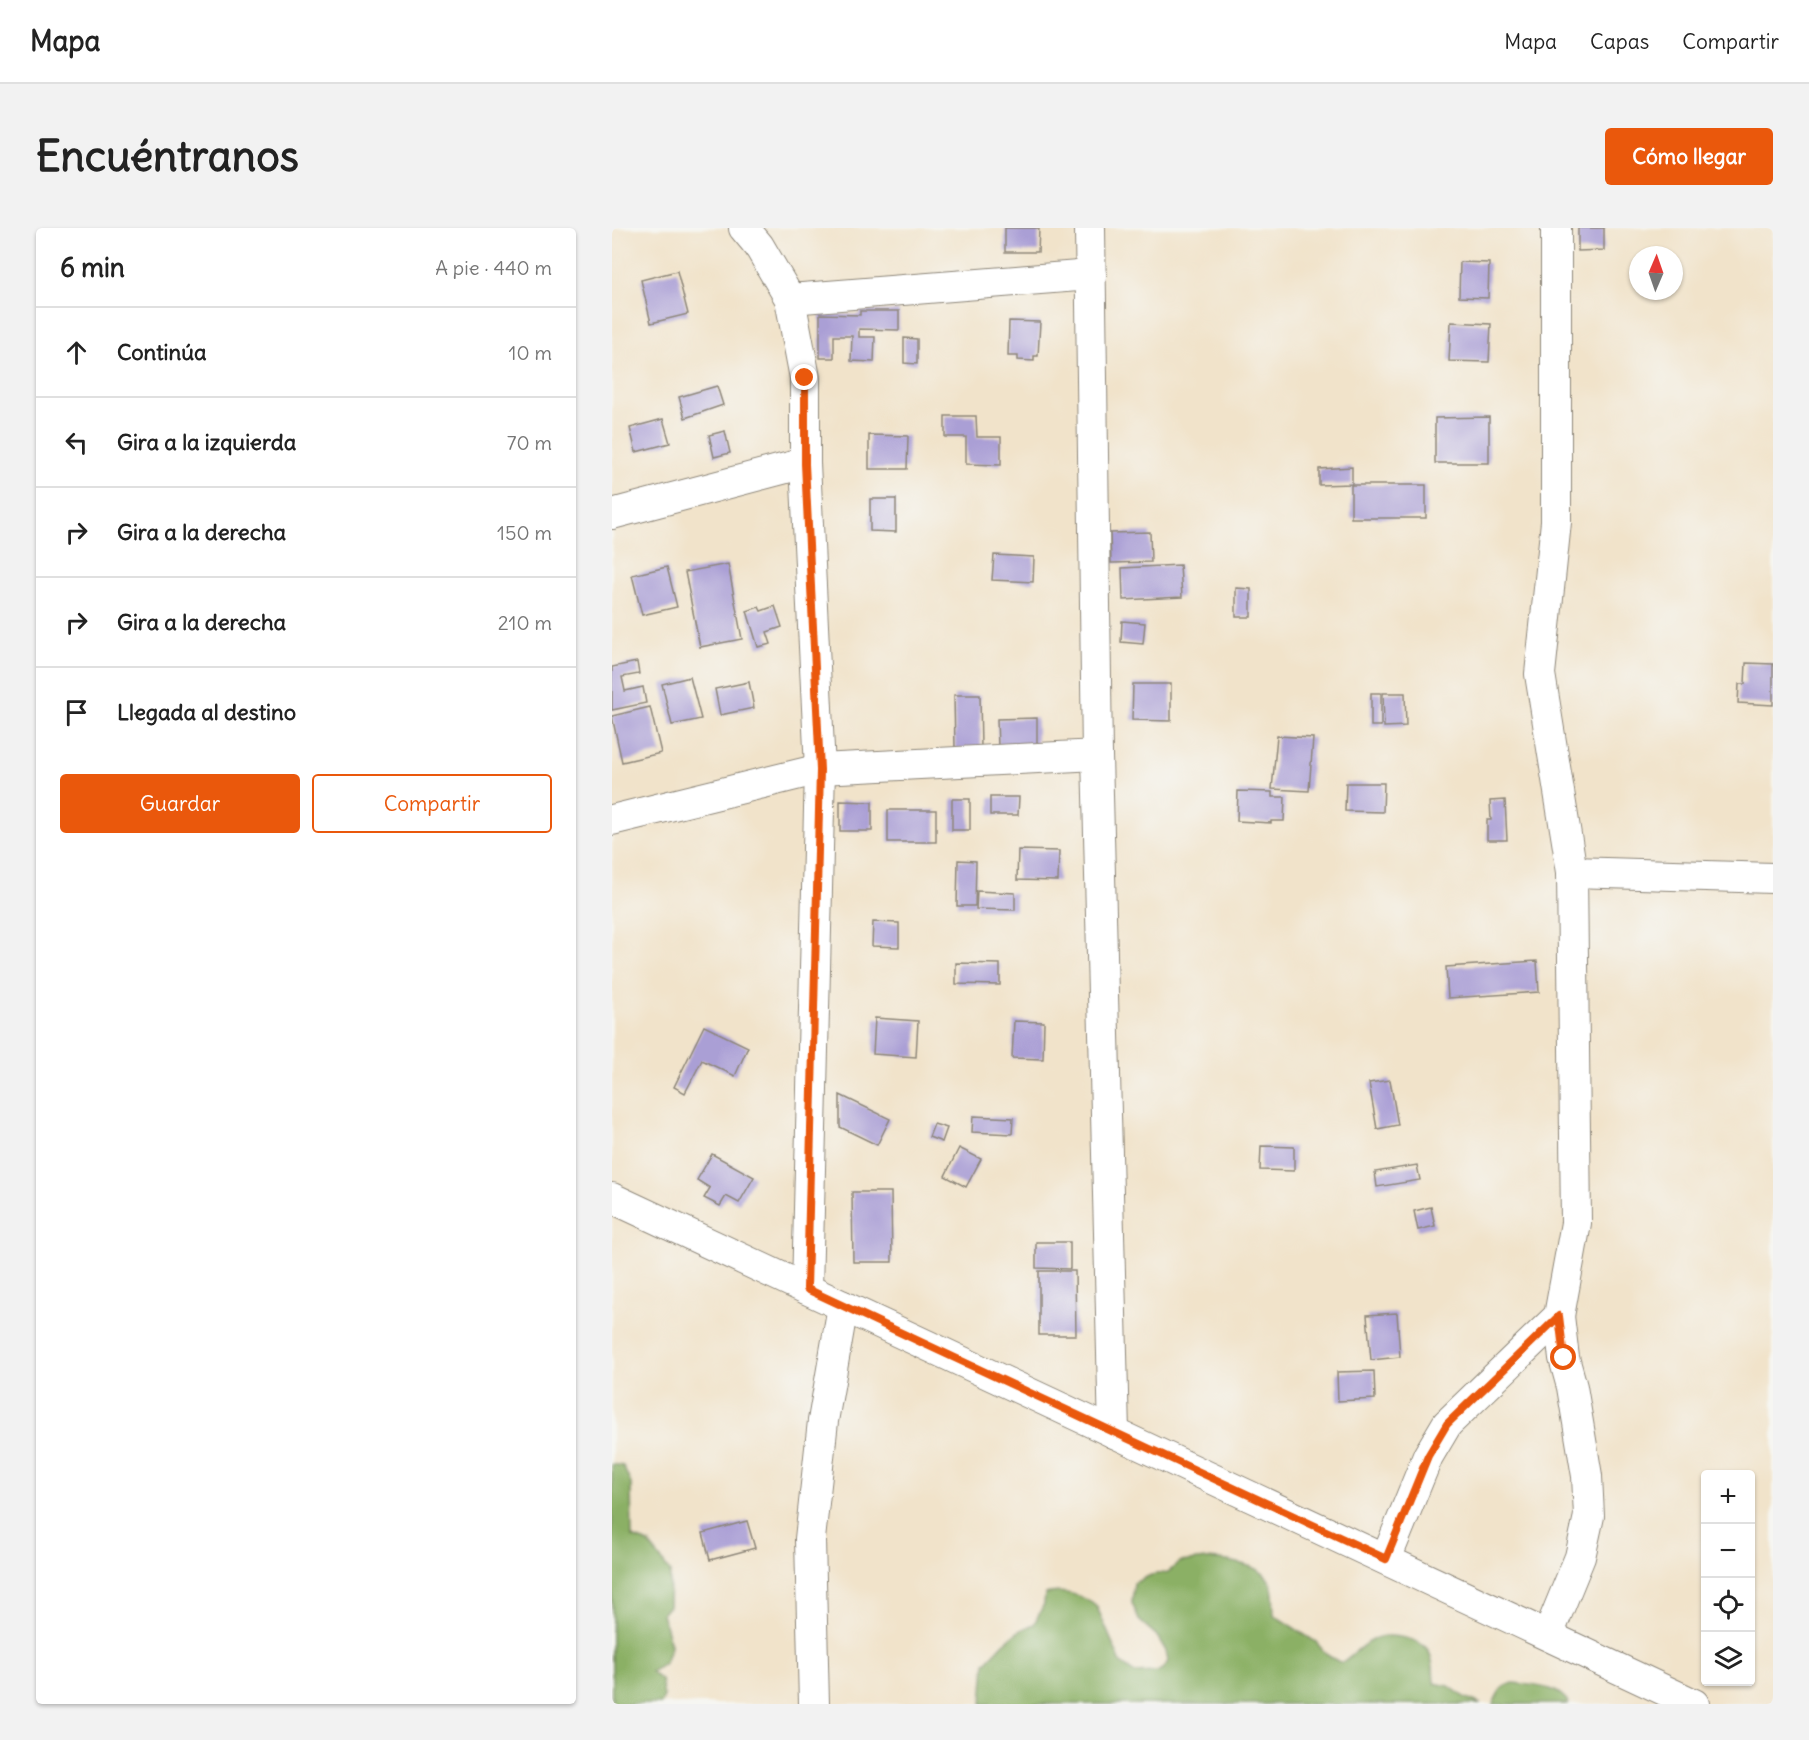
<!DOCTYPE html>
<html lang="es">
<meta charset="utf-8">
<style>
body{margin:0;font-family:Delius,sans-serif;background:#f2f2f2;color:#222}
.controls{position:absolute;right:18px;bottom:18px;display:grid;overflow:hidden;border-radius:6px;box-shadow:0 2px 4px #0004}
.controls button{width:54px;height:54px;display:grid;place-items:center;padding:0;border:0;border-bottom:2px solid #e0e0e0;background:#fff;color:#222;font:30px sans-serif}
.compass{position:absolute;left:1017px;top:18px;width:54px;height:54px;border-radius:50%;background:#fff;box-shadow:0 2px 4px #0004;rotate:2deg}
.stop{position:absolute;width:18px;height:18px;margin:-14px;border:4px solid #ea580c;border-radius:50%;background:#fff}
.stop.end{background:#ea580c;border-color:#fff;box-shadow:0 2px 6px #0008}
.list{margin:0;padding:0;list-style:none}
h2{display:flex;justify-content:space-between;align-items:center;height:78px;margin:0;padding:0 24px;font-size:26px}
h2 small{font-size:20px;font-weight:400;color:#767676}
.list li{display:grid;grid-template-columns:39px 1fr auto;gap:18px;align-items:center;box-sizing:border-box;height:90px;padding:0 24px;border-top:2px solid #e0e0e0}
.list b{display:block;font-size:22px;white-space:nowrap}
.list em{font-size:20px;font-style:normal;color:#767676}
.actions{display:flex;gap:12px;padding:18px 24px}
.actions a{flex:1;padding:14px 0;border:2px solid #ea580c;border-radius:6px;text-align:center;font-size:21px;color:#ea580c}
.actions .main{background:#ea580c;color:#fff}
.icon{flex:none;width:33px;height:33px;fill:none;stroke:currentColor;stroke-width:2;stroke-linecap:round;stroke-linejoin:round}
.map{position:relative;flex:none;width:1161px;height:1476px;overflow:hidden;border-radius:6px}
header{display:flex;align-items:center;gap:36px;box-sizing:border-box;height:84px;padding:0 30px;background:#fff;border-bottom:2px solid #e0e0e0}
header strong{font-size:28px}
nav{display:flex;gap:33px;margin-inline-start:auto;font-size:21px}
.intro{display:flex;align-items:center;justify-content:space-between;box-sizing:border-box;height:144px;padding:0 36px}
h1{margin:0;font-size:42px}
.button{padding:15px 27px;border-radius:6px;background:#ea580c;color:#fff;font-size:21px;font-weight:700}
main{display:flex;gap:36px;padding:0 36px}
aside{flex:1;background:#fff;border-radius:6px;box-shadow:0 2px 4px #0004}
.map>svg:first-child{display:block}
</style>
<header>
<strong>Mapa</strong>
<nav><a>Mapa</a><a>Capas</a><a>Compartir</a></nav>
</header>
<div class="intro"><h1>Encuéntranos</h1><a class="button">Cómo llegar</a></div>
<main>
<aside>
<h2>6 min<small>A pie · 440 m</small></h2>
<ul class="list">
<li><svg class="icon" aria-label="ahead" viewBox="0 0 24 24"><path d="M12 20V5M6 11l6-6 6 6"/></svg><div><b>Continúa</b></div><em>10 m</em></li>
<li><svg class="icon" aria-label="left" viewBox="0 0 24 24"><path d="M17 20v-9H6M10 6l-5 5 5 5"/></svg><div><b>Gira a la izquierda</b></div><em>70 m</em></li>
<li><svg class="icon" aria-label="right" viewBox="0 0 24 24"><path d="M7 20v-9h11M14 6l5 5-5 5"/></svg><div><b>Gira a la derecha</b></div><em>150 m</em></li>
<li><svg class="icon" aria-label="right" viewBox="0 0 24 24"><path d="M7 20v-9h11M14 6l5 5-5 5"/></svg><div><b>Gira a la derecha</b></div><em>210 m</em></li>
<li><svg class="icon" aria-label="arrive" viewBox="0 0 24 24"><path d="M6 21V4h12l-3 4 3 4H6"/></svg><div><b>Llegada al destino</b></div></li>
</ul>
<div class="actions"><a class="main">Guardar</a><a>Compartir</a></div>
</aside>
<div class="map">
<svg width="1161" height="1476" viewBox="0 0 1161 1476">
<rect width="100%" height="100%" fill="#f6f6f2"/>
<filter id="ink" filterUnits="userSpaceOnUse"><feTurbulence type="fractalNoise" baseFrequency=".0167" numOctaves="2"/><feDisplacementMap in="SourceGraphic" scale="12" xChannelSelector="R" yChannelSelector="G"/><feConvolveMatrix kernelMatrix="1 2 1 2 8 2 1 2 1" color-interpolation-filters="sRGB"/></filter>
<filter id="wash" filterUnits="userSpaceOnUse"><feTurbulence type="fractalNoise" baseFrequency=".008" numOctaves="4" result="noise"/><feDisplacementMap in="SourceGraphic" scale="24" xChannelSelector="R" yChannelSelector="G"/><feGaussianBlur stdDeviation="1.35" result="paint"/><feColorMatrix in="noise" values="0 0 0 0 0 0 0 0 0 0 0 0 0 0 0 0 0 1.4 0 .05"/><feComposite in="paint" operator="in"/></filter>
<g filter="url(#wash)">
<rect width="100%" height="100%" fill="#f1e3ca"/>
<!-- forest -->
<g fill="#8bb065" stroke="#5b6e48" stroke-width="1.5">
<polygon points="0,1236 11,1238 19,1256 20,1309 37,1315 58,1344 57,1378 50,1386 59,1418 53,1435 39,1444 49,1452 52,1469 49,1476 0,1476"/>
<path d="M594 1331C613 1332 649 1335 658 1354 663 1364 661 1376 662 1387L704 1414 715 1427 729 1435C740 1428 751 1415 764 1410 777 1405 808 1410 816 1422 822 1432 821 1444 822 1455L837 1458 852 1469 869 1476H370L373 1435 392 1415 407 1403 422 1396 432 1376 433 1366C451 1361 471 1367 485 1379L509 1435 523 1445 545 1444 552 1440 556 1433 554 1423 545 1408 527 1392 520 1375 522 1355 539 1347 556 1344 568 1334Z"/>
<path d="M902 1455C921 1458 947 1457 957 1476H881C887 1464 888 1458 902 1455Z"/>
</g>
<g id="blocks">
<!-- building -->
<g fill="#aa9fd5">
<polygon points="393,0 427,0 426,24 393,24"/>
<polygon points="966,0 992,0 992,22 966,23"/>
<polygon points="848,34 877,35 876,70 847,69"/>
<polygon points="65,43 76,86 39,95 29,52"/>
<polygon points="248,83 287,83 287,102 247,101 247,109 263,109 262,134 239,133 240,108 222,108 222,130 208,130 208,86 248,87"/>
<polygon points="397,93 428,94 426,128 422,128 422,133 406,132 406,128 396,128"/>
<polygon points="839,94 879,96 877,134 837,133"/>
<polygon points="292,110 305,111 305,136 292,135"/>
<polygon points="105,158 111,177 73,190 67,169"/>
<polygon points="333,188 364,188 365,209 389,209 389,237 354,236 354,209 333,209"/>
<polygon points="877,189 877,235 823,235 823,190"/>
<polygon points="51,191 58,215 24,224 18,200"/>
<polygon points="113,203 118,225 102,229 97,207"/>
<polygon points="257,207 296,208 295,241 257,241"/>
<polygon points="740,239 740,256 707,257 707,241"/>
<rect x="739" y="257" width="75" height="33"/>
<polygon points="258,271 284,271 284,304 258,303"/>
<polygon points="538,304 539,334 499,335 498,305"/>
<polygon points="382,327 422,329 421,354 380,352"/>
<polygon points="116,336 130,411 88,419 73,344"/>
<polygon points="568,337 570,369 511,372 510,340"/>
<polygon points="55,339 65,379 30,387 20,347"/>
<polygon points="624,360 639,361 639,389 624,389"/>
<polygon points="163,378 170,399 155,404 159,416 146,419 135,383 147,379 149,383"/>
<polygon points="510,393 533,395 531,416 509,414"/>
<polygon points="25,434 27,446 10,449 13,463 31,459 34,475 0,482 0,439"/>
<polygon points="1134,435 1161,436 1161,477 1126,475 1127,456 1133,456"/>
<polygon points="78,449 89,491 60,497 50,456"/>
<polygon points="137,454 142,480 108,487 103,461"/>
<polygon points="521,456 559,456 559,493 520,492"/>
<rect x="759" y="465" width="10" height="33"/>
<polygon points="771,465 793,465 794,498 772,499"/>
<polygon points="342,467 368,467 369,520 343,521"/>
<polygon points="38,479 49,525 10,534 0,488"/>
<polygon points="425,490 425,518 386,518 385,491"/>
<polygon points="665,508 701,510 697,563 660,561"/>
<polygon points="734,555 772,555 771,584 733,583"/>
<polygon points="626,563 660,564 660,569 673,569 672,593 659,593 659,595 625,593"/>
<polygon points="378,569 407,569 406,587 378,587"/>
<rect x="340" y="571" width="18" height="31"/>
<polygon points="893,572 895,612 875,612 875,592 879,592 878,573"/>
<polygon points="228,573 260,574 260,603 228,603"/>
<rect x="276" y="582" width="48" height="32"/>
<polygon points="406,622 447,623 446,653 405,652"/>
<polygon points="346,632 364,633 363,678 345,678"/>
<polygon points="365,663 403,665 403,682 364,681"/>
<polygon points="261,694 287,695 287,719 260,718"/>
<polygon points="925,733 927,764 836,770 834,739"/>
<polygon points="344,735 388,736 388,757 344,756"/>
<polygon points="263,790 306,793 304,829 261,826"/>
<polygon points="402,793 432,794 431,831 400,830"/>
<polygon points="92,798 136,819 123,848 90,832 73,865 62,859"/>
<polygon points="778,852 786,897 765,901 757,855"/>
<polygon points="228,867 278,891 265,917 228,899"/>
<polygon points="361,888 401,890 400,906 360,904"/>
<polygon points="322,896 335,900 330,914 317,909"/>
<polygon points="649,918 682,919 682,943 648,942"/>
<polygon points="347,920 369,931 354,959 333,948"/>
<polygon points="100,926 142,949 127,975 114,968 108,978 92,970 98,960 85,952"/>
<polygon points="805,937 808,952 765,959 763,944"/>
<polygon points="240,964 279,964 280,1034 241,1034"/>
<polygon points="819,979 823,998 806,1002 802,983"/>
<polygon points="424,1014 458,1014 458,1041 424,1040"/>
<polygon points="427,1043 463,1043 464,1107 427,1107"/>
<polygon points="785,1085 788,1129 759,1132 755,1087"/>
<polygon points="762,1143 763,1171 726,1173 725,1144"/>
<polygon points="135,1293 143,1320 98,1332 91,1305"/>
</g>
</g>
</g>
<g filter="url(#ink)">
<use href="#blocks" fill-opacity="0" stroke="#8e877a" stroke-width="1.5"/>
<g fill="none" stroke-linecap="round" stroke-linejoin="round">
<defs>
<g id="minor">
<polyline points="132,0 147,18 178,71 193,150 193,235 208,541 195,1061"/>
<polyline points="478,0 485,527 502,1205"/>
<polyline points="178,71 479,47"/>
<polyline points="0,286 193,235"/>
<polyline points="0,592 208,541 485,527"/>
<polyline points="960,644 1161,650"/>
<polyline points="0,970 1082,1476"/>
<polyline points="774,1331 816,1228 835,1196 947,1088 964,995 960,644 928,446 944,294 944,0"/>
<polyline points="936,1407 968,1329 977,1288 975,1248 960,1159 952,1130 947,1088"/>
<polyline points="202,1476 198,1311 211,1193 231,1078"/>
</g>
</defs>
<!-- minor casing -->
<use href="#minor" stroke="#8e877a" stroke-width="32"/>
<!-- minor -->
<use href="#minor" stroke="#fff" stroke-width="30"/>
</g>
</g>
<g fill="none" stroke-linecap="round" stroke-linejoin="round" filter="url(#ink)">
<!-- route -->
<polyline stroke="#ea580c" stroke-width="8" points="193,150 193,236 208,542 195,1061 774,1331 816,1228 835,1196 947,1088 952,1130"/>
</g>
</svg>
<div class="controls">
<button>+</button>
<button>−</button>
<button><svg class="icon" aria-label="locate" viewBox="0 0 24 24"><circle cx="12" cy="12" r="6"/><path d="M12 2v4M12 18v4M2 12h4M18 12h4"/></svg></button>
<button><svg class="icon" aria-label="layers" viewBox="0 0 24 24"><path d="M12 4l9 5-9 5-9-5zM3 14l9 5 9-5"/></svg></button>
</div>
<svg class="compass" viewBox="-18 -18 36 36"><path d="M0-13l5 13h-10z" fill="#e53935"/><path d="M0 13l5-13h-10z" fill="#767676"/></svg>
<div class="stop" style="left:952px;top:1130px"></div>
<div class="stop end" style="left:193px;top:150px"></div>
</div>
</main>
